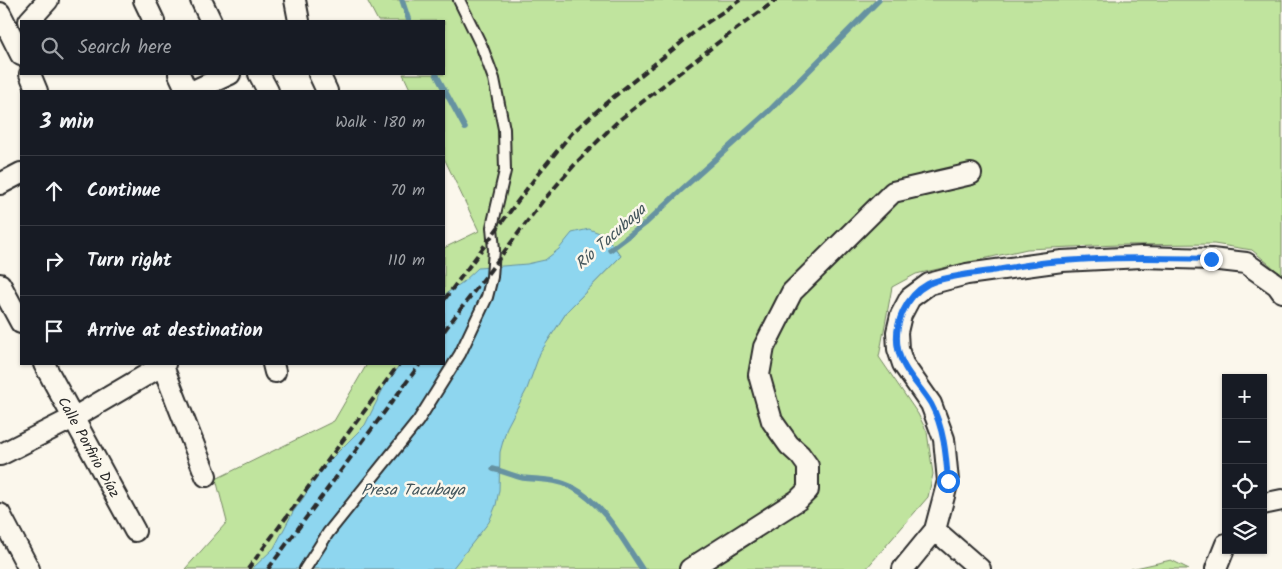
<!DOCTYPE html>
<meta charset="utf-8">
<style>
:root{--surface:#171b24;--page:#20242c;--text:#f1f3f6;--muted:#9ea1a6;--line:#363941}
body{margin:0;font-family:Kalam,sans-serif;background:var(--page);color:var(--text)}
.controls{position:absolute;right:15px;bottom:15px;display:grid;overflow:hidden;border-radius:0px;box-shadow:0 1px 4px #0004}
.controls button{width:45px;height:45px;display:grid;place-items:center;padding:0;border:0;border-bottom:1px solid var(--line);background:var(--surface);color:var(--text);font:25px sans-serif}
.stop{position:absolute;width:15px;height:15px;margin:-11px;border:4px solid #1a73e8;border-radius:50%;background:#fff}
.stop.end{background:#1a73e8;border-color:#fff;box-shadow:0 1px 5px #0008}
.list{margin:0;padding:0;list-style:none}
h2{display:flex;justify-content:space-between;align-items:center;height:65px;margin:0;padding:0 20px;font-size:21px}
h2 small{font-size:16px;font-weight:400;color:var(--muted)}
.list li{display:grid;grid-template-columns:32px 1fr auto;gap:15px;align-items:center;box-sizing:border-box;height:70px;padding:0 20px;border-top:1px solid var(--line)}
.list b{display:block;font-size:19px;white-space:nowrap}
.list em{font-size:16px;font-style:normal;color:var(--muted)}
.icon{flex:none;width:28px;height:28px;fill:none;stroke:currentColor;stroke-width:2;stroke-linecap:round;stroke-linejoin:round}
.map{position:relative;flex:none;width:1282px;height:569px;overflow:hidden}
.search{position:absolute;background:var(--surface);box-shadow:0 1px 4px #0004;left:20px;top:20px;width:425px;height:55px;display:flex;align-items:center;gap:12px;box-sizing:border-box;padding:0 18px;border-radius:0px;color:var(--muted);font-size:19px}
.panel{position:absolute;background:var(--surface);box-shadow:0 1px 4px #0004;left:20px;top:90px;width:425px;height:275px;border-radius:0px}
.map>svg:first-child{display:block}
.green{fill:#c0e49e;stroke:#768864;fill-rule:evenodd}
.water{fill:#8ed6ef;stroke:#6692a1}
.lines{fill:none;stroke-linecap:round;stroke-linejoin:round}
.stream{stroke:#6692a1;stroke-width:5.5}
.lane-casing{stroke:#2b2b2b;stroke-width:14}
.street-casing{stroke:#2b2b2b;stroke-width:24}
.lane{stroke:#fbf7ec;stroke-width:10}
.street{stroke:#fbf7ec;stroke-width:20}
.rail{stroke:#2b2b2b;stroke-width:4;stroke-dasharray:8 4;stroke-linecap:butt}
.route{stroke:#1a73e8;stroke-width:6}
.labels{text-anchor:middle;stroke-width:5;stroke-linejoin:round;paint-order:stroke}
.street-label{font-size:15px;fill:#2b2b2b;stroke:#fbf7ec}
.water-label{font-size:16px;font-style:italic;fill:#44565c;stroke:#fbf7ec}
</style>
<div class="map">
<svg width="1282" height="569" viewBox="0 0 1282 569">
<rect width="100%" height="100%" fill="#fbf7ec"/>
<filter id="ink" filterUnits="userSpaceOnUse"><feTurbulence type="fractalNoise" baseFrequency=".02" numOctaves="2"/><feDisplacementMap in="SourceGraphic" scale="10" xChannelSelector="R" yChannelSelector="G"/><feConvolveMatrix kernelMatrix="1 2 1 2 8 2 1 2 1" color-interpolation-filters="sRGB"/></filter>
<g filter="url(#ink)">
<!-- green -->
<path class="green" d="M367,0H1282V275L1252,250L1214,244L1117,245L1027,249L916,274L892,287L879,357L918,414L927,432L933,474L928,497L866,569H185L227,522L216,479L334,421L367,364H444V248L479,231L444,158V91H411L403,74H444V21H378ZM605,235L621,256L568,310L548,340Z
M1171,560L1189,569H1131Z"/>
<!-- water -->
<path class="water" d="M589,229L605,235L621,256L568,310L540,353L527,389L507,427L500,452L499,490L496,505L489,522L452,569H252L274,548L293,512L304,497L312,482L326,464L365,425L384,387L400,364H444V295L463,282L478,268L527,264L545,260L559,249L572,233Z"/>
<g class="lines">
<!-- stream -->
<path class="stream" d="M402,0L409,21
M436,74L465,128
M610,250L646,223L680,191L769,111L879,0
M493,469C503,471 513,476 523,478C540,480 557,479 572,487C605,505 622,539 642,569"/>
<defs>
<path id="lane" d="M305,569L328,533L418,421L460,354L487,297L492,277L494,250L492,227L505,171L504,129L494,79L482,47L459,0"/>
<path id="street" d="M144,0L154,21
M201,0L211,21
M295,0L299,21
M0,13L21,55
M29,21L48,0
M30,74L37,91
M179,74L187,91
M259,74L268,91
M319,74L327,91
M193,91L230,74
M0,184L21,173
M0,284L21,323
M44,364L135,531
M162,364L206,476
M273,364L275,372
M0,455L73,418L165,364
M1263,504L1282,500
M0,514L29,569
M935,530L980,569
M690,569L798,500L808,490V466L800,455L789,445L772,421L759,375L764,347L792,292L893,192L971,174
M903,569L935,530L948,481L944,439L931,404L903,364L898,349L897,332L901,315L910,298L929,284L967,274L1062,261L1142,257L1211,259L1246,263L1277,285L1282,292
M1216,569L1226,544"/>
</defs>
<!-- lane casing -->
<use href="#lane" class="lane-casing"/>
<!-- street casing -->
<use href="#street" class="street-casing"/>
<!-- lane -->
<use href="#lane" class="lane"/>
<!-- street -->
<use href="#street" class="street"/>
<!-- rail -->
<path class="rail" d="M444,300L538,174L572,133L606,103L702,26L740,0
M444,331L542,202L577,162L618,121L720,41L776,0
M248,569L399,364
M268,569L420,364"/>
</g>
</g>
<g class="lines" filter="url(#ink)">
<!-- route -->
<path class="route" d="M948,481C946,454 944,428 931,404C920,385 902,371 898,349C893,324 906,296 928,284C942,277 976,273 991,271C1015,267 1039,262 1063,261C1112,257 1162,258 1211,259"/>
</g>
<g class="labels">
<!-- street labels -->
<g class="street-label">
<text transform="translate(89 447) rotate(61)" y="5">Calle Porfirio Díaz</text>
</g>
<!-- water labels -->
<g class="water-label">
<text transform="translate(610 236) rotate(-42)" y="6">Río Tacubaya</text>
<text x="413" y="495">Presa Tacubaya</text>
</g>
</g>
</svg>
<div class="controls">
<button>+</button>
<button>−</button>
<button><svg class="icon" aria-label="locate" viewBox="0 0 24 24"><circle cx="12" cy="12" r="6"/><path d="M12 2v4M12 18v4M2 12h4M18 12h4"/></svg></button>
<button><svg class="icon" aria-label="layers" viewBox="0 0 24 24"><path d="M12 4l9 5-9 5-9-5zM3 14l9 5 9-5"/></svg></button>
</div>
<div class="stop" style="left:948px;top:481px"></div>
<div class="stop end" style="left:1211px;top:259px"></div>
<div class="search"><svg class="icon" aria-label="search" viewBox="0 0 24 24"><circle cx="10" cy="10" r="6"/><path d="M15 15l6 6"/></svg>Search here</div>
<section class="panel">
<h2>3 min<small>Walk · 180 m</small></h2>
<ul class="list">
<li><svg class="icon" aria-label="ahead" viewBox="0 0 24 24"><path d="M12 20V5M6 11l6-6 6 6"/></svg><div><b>Continue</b></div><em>70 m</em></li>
<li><svg class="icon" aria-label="right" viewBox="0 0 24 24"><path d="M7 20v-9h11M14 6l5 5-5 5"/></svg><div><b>Turn right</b></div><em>110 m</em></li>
<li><svg class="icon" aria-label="arrive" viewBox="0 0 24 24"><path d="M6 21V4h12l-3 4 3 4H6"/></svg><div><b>Arrive at destination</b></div></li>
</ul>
</section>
</div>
